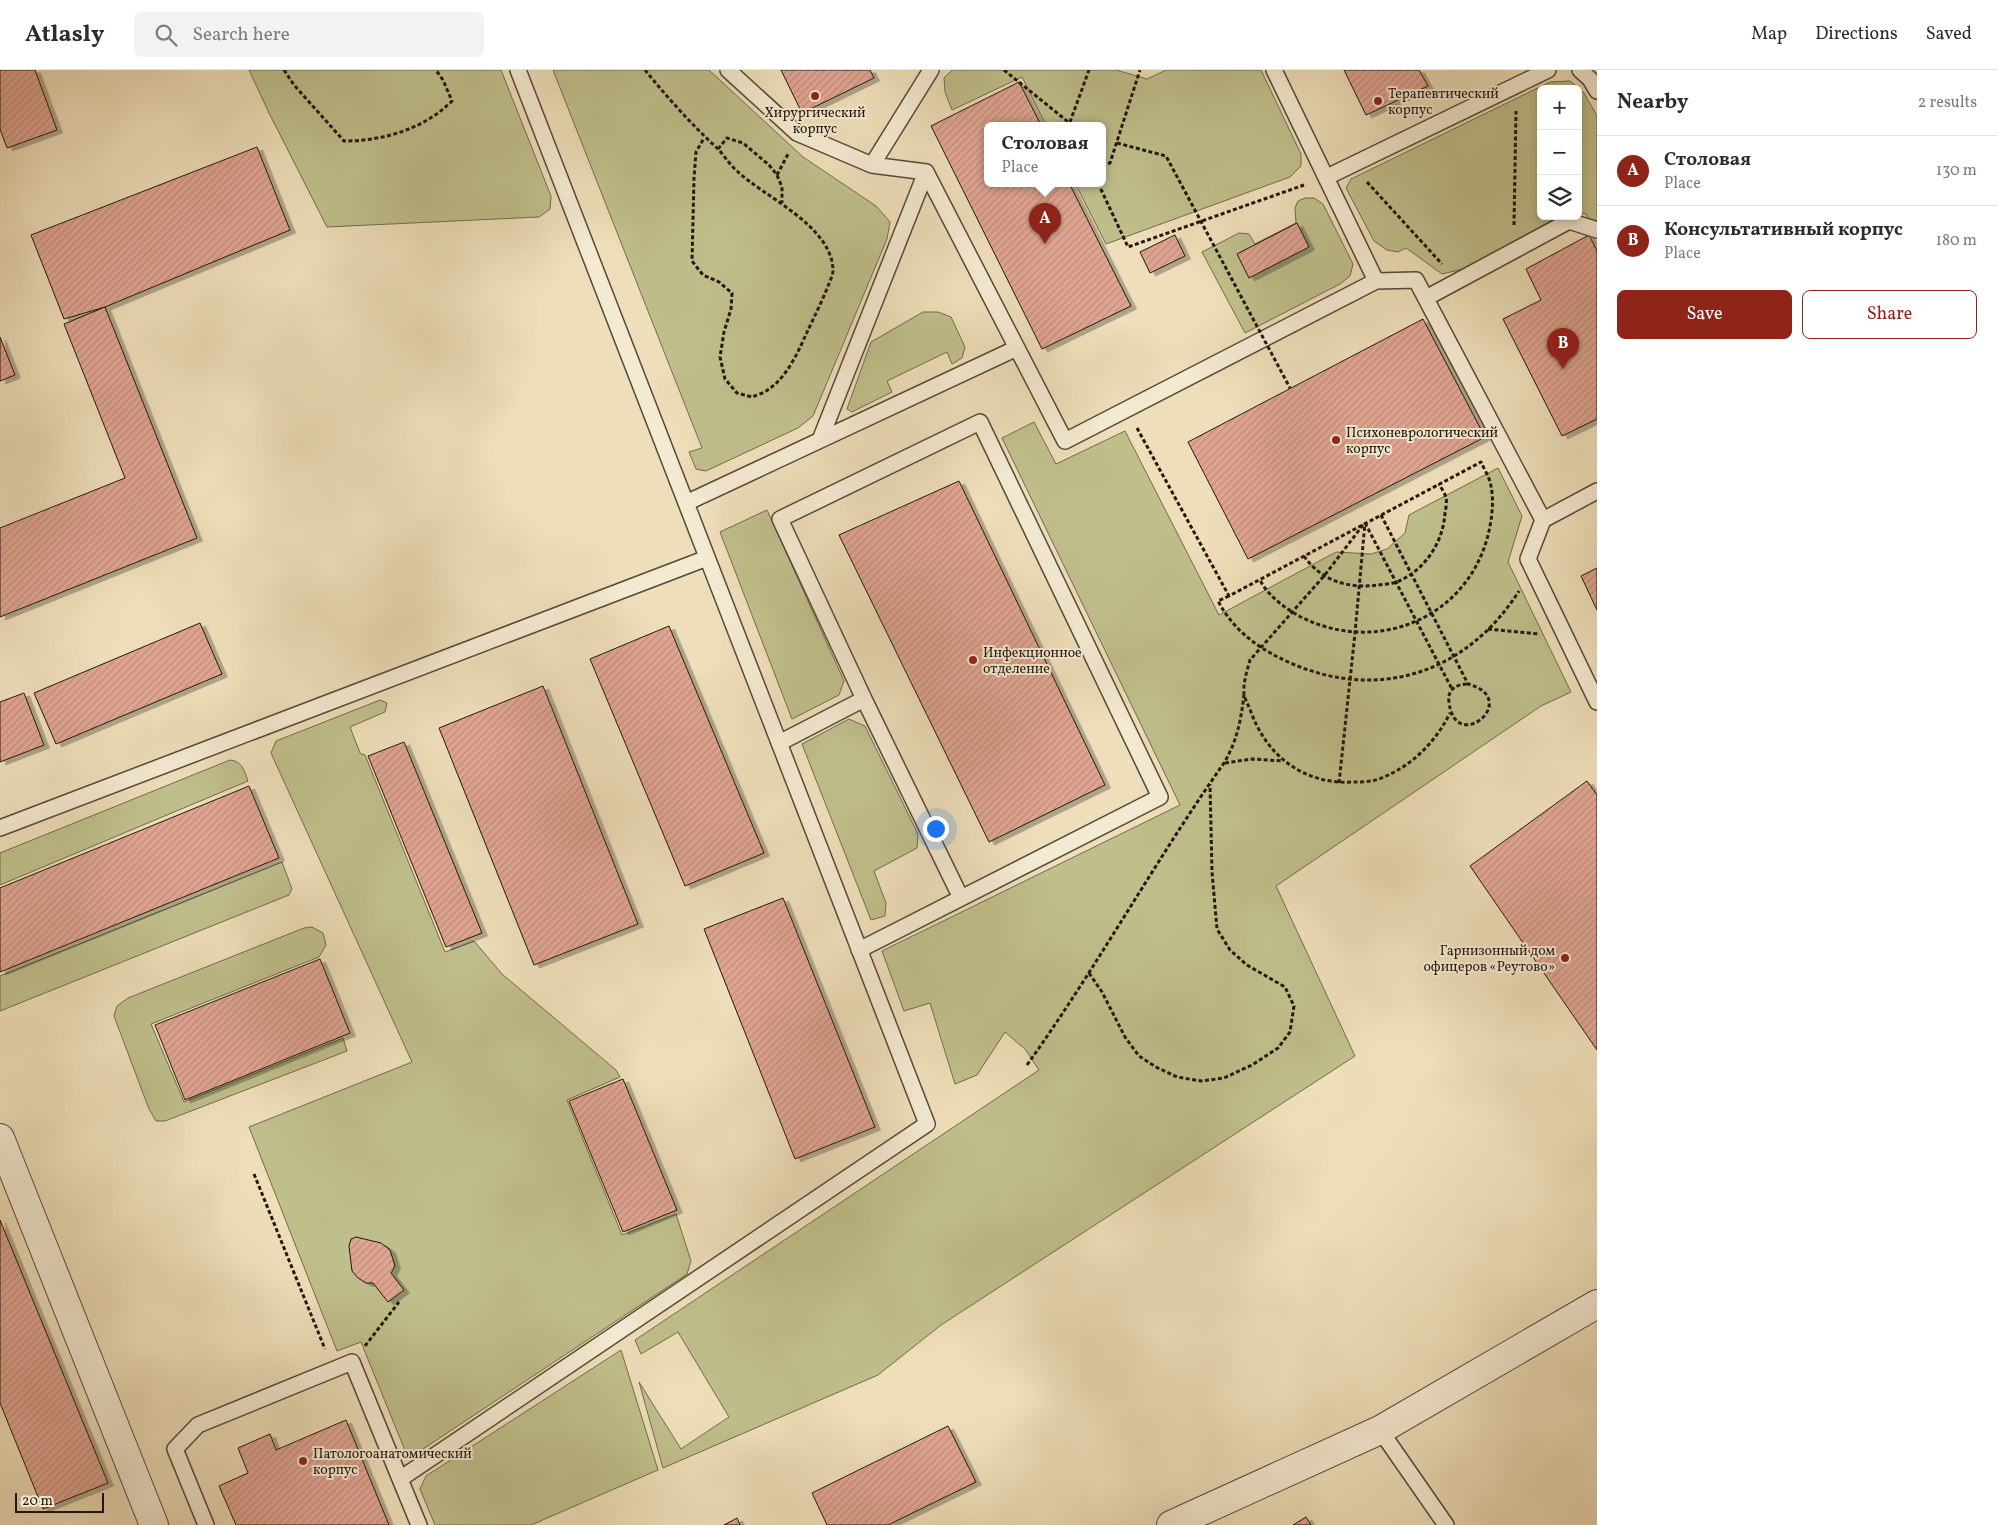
<!DOCTYPE html>
<meta charset="utf-8">
<style>
:root{--surface:#fff;--page:#f2f2f3;--text:#2b2b33;--muted:#7c7c81;--line:#e1e1e2;--accent:#8f2418}
body{margin:0;font-family:Vollkorn,serif;background:var(--page);color:var(--text)}
.controls{position:absolute;right:15px;top:15px;display:grid;overflow:hidden;border-radius:8px;box-shadow:0 2px 8px #0003}
.controls button{width:45px;height:45px;display:grid;place-items:center;padding:0;border:0;border-bottom:1px solid var(--line);background:var(--surface);color:var(--text);font:25px sans-serif}
.scale{position:absolute;left:15px;bottom:12px;width:89px;box-sizing:border-box;padding-left:5px;border:2px solid #23170f;border-top:0;font-size:14px;line-height:18px;white-space:nowrap;color:#23170f;-webkit-text-stroke:4px #f4ead2;paint-order:stroke}
.you{position:absolute;left:935px;top:758px;width:18px;height:18px;margin:-12px;border:4px solid #fff;border-radius:50%;background:#1a73e8;box-shadow:0 0 0 8px #1a73e833}
.badge{display:grid;place-items:center;width:32px;height:32px;border-radius:50%;background:var(--accent);color:#fff;font-size:16px;font-weight:700}
.pin{position:absolute;translate:-50% -41px;filter:drop-shadow(0 1px 2px #0008)}
.pin::after{content:'';position:absolute;top:26px;width:18px;height:15px;background:inherit;clip-path:polygon(0 0,100% 0,50% 100%)}
.popup{position:absolute;left:984px;top:52px;width:122px;height:65px;box-sizing:border-box;display:grid;place-content:center;border-radius:8px;background:var(--surface);filter:drop-shadow(0 1px 4px #0005);font-size:16px;white-space:nowrap;color:var(--muted)}
.popup b{font-size:19px;color:var(--text)}
.popup::after{content:'';position:absolute;left:50%;top:100%;margin-left:-10px;border:10px solid transparent;border-top-color:var(--surface)}
.list{margin:0;padding:0;list-style:none}
h2{display:flex;justify-content:space-between;align-items:center;height:65px;margin:0;padding:0 20px;font-size:21px}
h2 small{font-size:16px;font-weight:400;color:var(--muted)}
.list li{display:grid;grid-template-columns:32px 1fr auto;gap:15px;align-items:center;box-sizing:border-box;height:70px;padding:0 20px;border-top:1px solid var(--line)}
.list b{display:block;font-size:19px;white-space:nowrap}
.list p{margin:0;font-size:16px;white-space:nowrap;color:var(--muted)}
.list em{font-size:16px;font-style:normal;color:var(--muted)}
.actions{display:flex;gap:10px;padding:15px 20px}
.actions a{flex:1;padding:11px 0;border:1px solid var(--accent);border-radius:8px;text-align:center;font-size:18px;color:var(--accent)}
.actions .main{background:var(--accent);color:#fff}
.icon{flex:none;width:28px;height:28px;fill:none;stroke:currentColor;stroke-width:2;stroke-linecap:round;stroke-linejoin:round}
.map{position:relative;flex:none;width:1597px;height:1455px;overflow:hidden}
header{display:flex;align-items:center;gap:30px;box-sizing:border-box;height:70px;padding:0 25px;background:var(--surface);border-bottom:1px solid var(--line)}
header strong{font-size:24px}
nav{display:flex;gap:28px;margin-inline-start:auto;font-size:18px}
.search{width:350px;height:45px;background:var(--page);display:flex;align-items:center;gap:12px;box-sizing:border-box;padding:0 18px;border-radius:8px;color:var(--muted);font-size:19px}
main{display:flex}
aside{flex:1;background:var(--surface)}
.map>svg:first-child{display:block}
.grass{fill:#bfbf8b;stroke:#716b4d}
.building{fill:url(#building-hatch);stroke:#23170f;filter:url(#shadow)}
.lines{fill:none;stroke-linecap:round;stroke-linejoin:round}
.service-casing{stroke:#56493a;stroke-width:18}
.minor-casing{stroke:#56493a;stroke-width:30}
.path{stroke:#23170f;stroke-width:3;stroke-dasharray:4 2.5;stroke-linecap:butt}
.service{stroke:#f4ead2;stroke-width:15}
.minor{stroke:#f4ead2;stroke-width:28}
.path-bridge{stroke:#23170f;stroke-width:3;stroke-dasharray:4 2.5;stroke-linecap:butt}
.poi-dot{fill:#8f2418;stroke:#f4ead2;stroke-width:2}
.labels{text-anchor:middle;stroke-width:4;stroke-linejoin:round;paint-order:stroke}
.poi-label{font-size:14px;fill:#23170f;stroke:#f4ead2;text-anchor:start}
</style>
<header>
<strong>Atlasly</strong>
<div class="search"><svg class="icon" aria-label="search" viewBox="0 0 24 24"><circle cx="10" cy="10" r="6"/><path d="M15 15l6 6"/></svg>Search here</div>
<nav><a>Map</a><a>Directions</a><a>Saved</a></nav>
</header>
<main>
<div class="map">
<svg width="1597" height="1455" viewBox="0 0 1597 1455">
<defs>
<pattern id="building-hatch" width="6" height="6" patternUnits="userSpaceOnUse" patternTransform="scale(1.25)"><rect width="6" height="6" fill="#e0a592"/><path d="M-1 1l2-2M0 6l6-6M5 7l2-2" fill="none" stroke="#c08d7d"/></pattern>
<filter id="shadow"><feDropShadow dx="5.5" dy="3" stdDeviation="0" flood-color="#0004"/></filter>
</defs>
<rect width="100%" height="100%" fill="#eedeb9"/>
<filter id="stains"><feTurbulence type="fractalNoise" baseFrequency=".004" numOctaves="4"/><feColorMatrix values="0 0 0 0 .2 0 0 0 0 .09 0 0 0 0 .02 0 0 0 .5 -.17"/></filter>
<radialGradient id="worn" r=".72"><stop offset=".6" stop-color="#630" stop-opacity="0"/><stop offset="1" stop-color="#630" stop-opacity=".3"/></radialGradient>
<!-- grass -->
<path class="grass" d="M249,0H501L551,126L550,139L539,147L327,157L269,43Z
M553,0H709L803,87L876,136L890,152L887,169L813,346L798,358L706,401L696,399L689,382L702,378Z
M952,0H1116L1147,9L1166,0H1261L1301,84V96L1290,107L1106,174L1075,113H1102V55H1046L1022,7L952,40L945,22L944,8Z
M1570,11L1584,23L1597,46V165L1586,144L1578,143V19H1541V146H1560L1463,199L1442,204L1406,178L1398,182L1387,180L1374,171L1346,118L1351,109L1550,12Z
M1305,128H1314L1323,134L1353,194L1350,206L1340,214L1245,263L1202,182L1239,163L1249,164L1255,174L1296,153L1295,138L1298,131Z
M923,242H938L951,247L965,277L962,288L952,294L947,282L887,311L892,322L852,342L847,339L871,272Z
M1034,352L1056,394L1125,361L1219,545L1336,482L1371,484L1387,479L1405,463L1409,445L1498,398L1522,446L1508,492L1571,622L1541,636L1276,816L1355,986L941,1255L878,1305L663,1398L639,1312L681,1379L729,1347L678,1262L641,1284L635,1270L1039,1000L1025,979L1005,962L977,1005L955,1014L930,933L904,941L882,881L1180,735L1002,368Z
M767,440L844,611L839,625L792,649L720,462Z
M380,630L387,633L385,642L350,657L360,683L365,685L445,882L474,871L502,904L616,1000L620,1007L567,1030L622,1165L676,1144L691,1191L687,1204L417,1383H406L361,1272L337,1281L249,1057L412,992L271,683L276,671Z
M849,649L865,656L918,764L917,778L874,801L886,833L885,846L871,850L802,674Z
M230,690C242,691 244,700 248,711L0,815V783Z
M282,792L292,819L289,825L0,941V906Z
M312,857L323,863L326,875L319,887L151,954L184,1032L343,968L347,981L165,1051H156L149,1039L114,946L117,936L128,928L304,858Z
M621,1280L658,1400L531,1455H435L420,1419L426,1406Z"/>
<!-- building -->
<path class="building" d="M0,0H35L57,60L7,78L0,59Z
M781,0H870L874,8L802,43Z
M1344,0H1419L1428,16L1366,45Z
M1019,12L1041,55H988V113H1069L1131,236L1042,279L931,56Z
M257,77L290,160L105,237L64,249L31,165Z
M1297,153L1309,177L1249,208L1237,184Z
M1175,165L1185,186L1150,203L1140,182Z
M1589,165L1597,181V349L1562,366L1503,249L1541,230L1526,199Z
M105,237L197,468L0,547V458L125,408L64,254Z
M1423,249L1485,367L1248,489L1188,372Z
M0,267L15,305L0,311Z
M959,411L1105,715L989,772L839,465Z
M1597,498V540L1581,506Z
M200,553L222,604L56,674L34,623Z
M669,556L764,783L685,816L590,589Z
M543,616L638,854L534,895L439,658Z
M24,623L44,675L0,692V632Z
M404,672L482,863L446,877L368,686Z
M1587,711L1597,725V980L1470,796Z
M249,716L279,788L0,902V818Z
M783,828L875,1057L795,1089L704,859Z
M320,889L350,963L185,1030L155,955Z
M623,1009L677,1140L623,1162L569,1031Z
M0,1150L108,1413L43,1439L0,1333Z
M356,1167L381,1173L390,1180L395,1196L391,1203L404,1220L388,1232L373,1213H366L358,1208L352,1201L349,1176L351,1169Z
M346,1350L389,1455H236L219,1416L248,1403L238,1378L270,1364L276,1380Z
M948,1356L976,1412L888,1455H827L812,1423Z
M1306,1447L1311,1455H1293Z
M737,1448L740,1455H724Z"/>
<g class="lines">
<defs>
<path id="service" d="M728,0L797,63L872,95L926,102L1065,371L1376,211L1274,0
M1580,0L1590,9L1597,21
M872,95L931,0
M1327,107L1548,0
M1376,211L1416,210L1543,450
M1426,228L1569,151L1597,160
M820,370L926,102
M1597,421L1543,450L1528,489L1597,632
M686,433L1017,278
M864,629L961,828
M779,673L864,629L780,449L980,352L1160,727L859,880
M0,758L707,488
M1380,1360L1446,1455
M400,1409L419,1455
M206,1455L175,1379L198,1355L352,1292L400,1409L927,1054L518,0"/>
<path id="minor" d="M0,1068L154,1455
M1171,1455L1380,1360L1597,1234"/>
</defs>
<!-- service casing -->
<use href="#service" class="service-casing"/>
<!-- minor casing -->
<use href="#minor" class="minor-casing"/>
<!-- path -->
<path class="path" d="M284,0L294,15L344,71C383,71 424,59 452,31L443,10L436,0
M645,0C667,27 691,54 717,78C724,85 729,94 737,101C764,127 833,156 833,201C833,208 813,250 808,260C799,280 788,306 769,319C764,323 757,325 752,327L737,323L725,309L720,287L724,262L731,239L732,223L719,212L703,205L692,191L694,108L696,82L704,68
M1004,0L1072,55
M1064,55L1070,52L1089,0
M718,79L727,68L743,73L769,95L777,105L782,117V133
M1102,96L1110,93L1140,0
M777,105L788,84
M1367,112L1442,194
M1098,113L1128,177L1304,115
M1514,155L1516,41
M1137,358L1229,526L1481,392C1484,399 1490,408 1491,416C1494,431 1492,447 1489,461C1470,547 1378,586 1301,547C1286,539 1268,526 1260,510
M1381,445L1468,614C1523,629 1455,686 1449,632C1447,619 1457,614 1468,614
M1365,453L1452,619
M1363,455L1324,506L1250,590C1247,601 1243,613 1244,624C1245,630 1249,636 1251,642C1267,686 1304,715 1353,712C1361,712 1371,712 1379,709C1411,697 1435,673 1450,643
M1304,486C1321,511 1349,519 1378,515C1384,514 1391,514 1397,512C1425,500 1443,473 1445,443C1446,438 1447,432 1446,428C1445,423 1441,418 1439,414
M1229,526L1218,531C1235,563 1262,581 1295,595C1383,631 1468,601 1519,521
M1488,559L1539,564
M1225,693L1252,689L1283,691
M1339,713L1355,563L1365,453
M1089,903L1102,922L1125,967L1139,986L1156,997L1177,1007L1201,1011L1224,1008L1252,995L1278,978L1290,962L1294,936L1285,917L1247,895L1230,880L1217,859L1212,802L1210,714
M1027,995C1097,897 1155,791 1224,693C1237,671 1241,650 1244,625
M254,1104L325,1279
M365,1276L399,1232"/>
<!-- service -->
<use href="#service" class="service"/>
<!-- minor -->
<use href="#minor" class="minor"/>
<!-- path-bridge -->
<path class="path-bridge" d="M1117,73L1166,86L1290,318"/>
</g>
<!-- markers -->
<g class="poi-dot">
<circle cx="815" cy="26" r="5"/>
<circle cx="1378" cy="31" r="5"/>
<circle cx="1336" cy="370" r="5"/>
<circle cx="973" cy="590" r="5"/>
<circle cx="1565" cy="888" r="5"/>
<circle cx="303" cy="1391" r="5"/>
</g>
<g class="labels">
<!-- poi labels -->
<g class="poi-label">
<text x="1388" y="28">Терапевтический<tspan x="1388" dy="16">корпус</tspan></text>
<text x="815" y="47" text-anchor="middle">Хирургический<tspan x="815" dy="16">корпус</tspan></text>
<text x="1346" y="367">Психоневрологический<tspan x="1346" dy="16">корпус</tspan></text>
<text x="983" y="587">Инфекционное<tspan x="983" dy="16">отделение</tspan></text>
<text x="1555" y="885" text-anchor="end">Гарнизонный дом<tspan x="1555" dy="16">офицеров «Реутово»</tspan></text>
<text x="313" y="1388">Патологоанатомический<tspan x="313" dy="16">корпус</tspan></text>
</g>
</g>
<rect width="100%" height="100%" filter="url(#stains)"/>
<rect width="100%" height="100%" fill="url(#worn)"/>
</svg>
<div class="controls">
<button>+</button>
<button>−</button>
<button><svg class="icon" aria-label="layers" viewBox="0 0 24 24"><path d="M12 4l9 5-9 5-9-5zM3 14l9 5 9-5"/></svg></button>
</div>
<div class="scale">20 m</div>
<div class="you"></div>
<div class="pin badge" style="left:1045px;top:174px">A</div>
<div class="popup"><b>Столовая</b>Place</div>
<div class="pin badge" style="left:1563px;top:299px">B</div>
</div>
<aside>
<h2>Nearby<small>2 results</small></h2>
<ul class="list">
<li><span class="badge">A</span><div><b>Столовая</b><p>Place</p></div><em>130 m</em></li>
<li><span class="badge">B</span><div><b>Консультативный корпус</b><p>Place</p></div><em>180 m</em></li>
</ul>
<div class="actions"><a class="main">Save</a><a>Share</a></div>
</aside>
</main>
